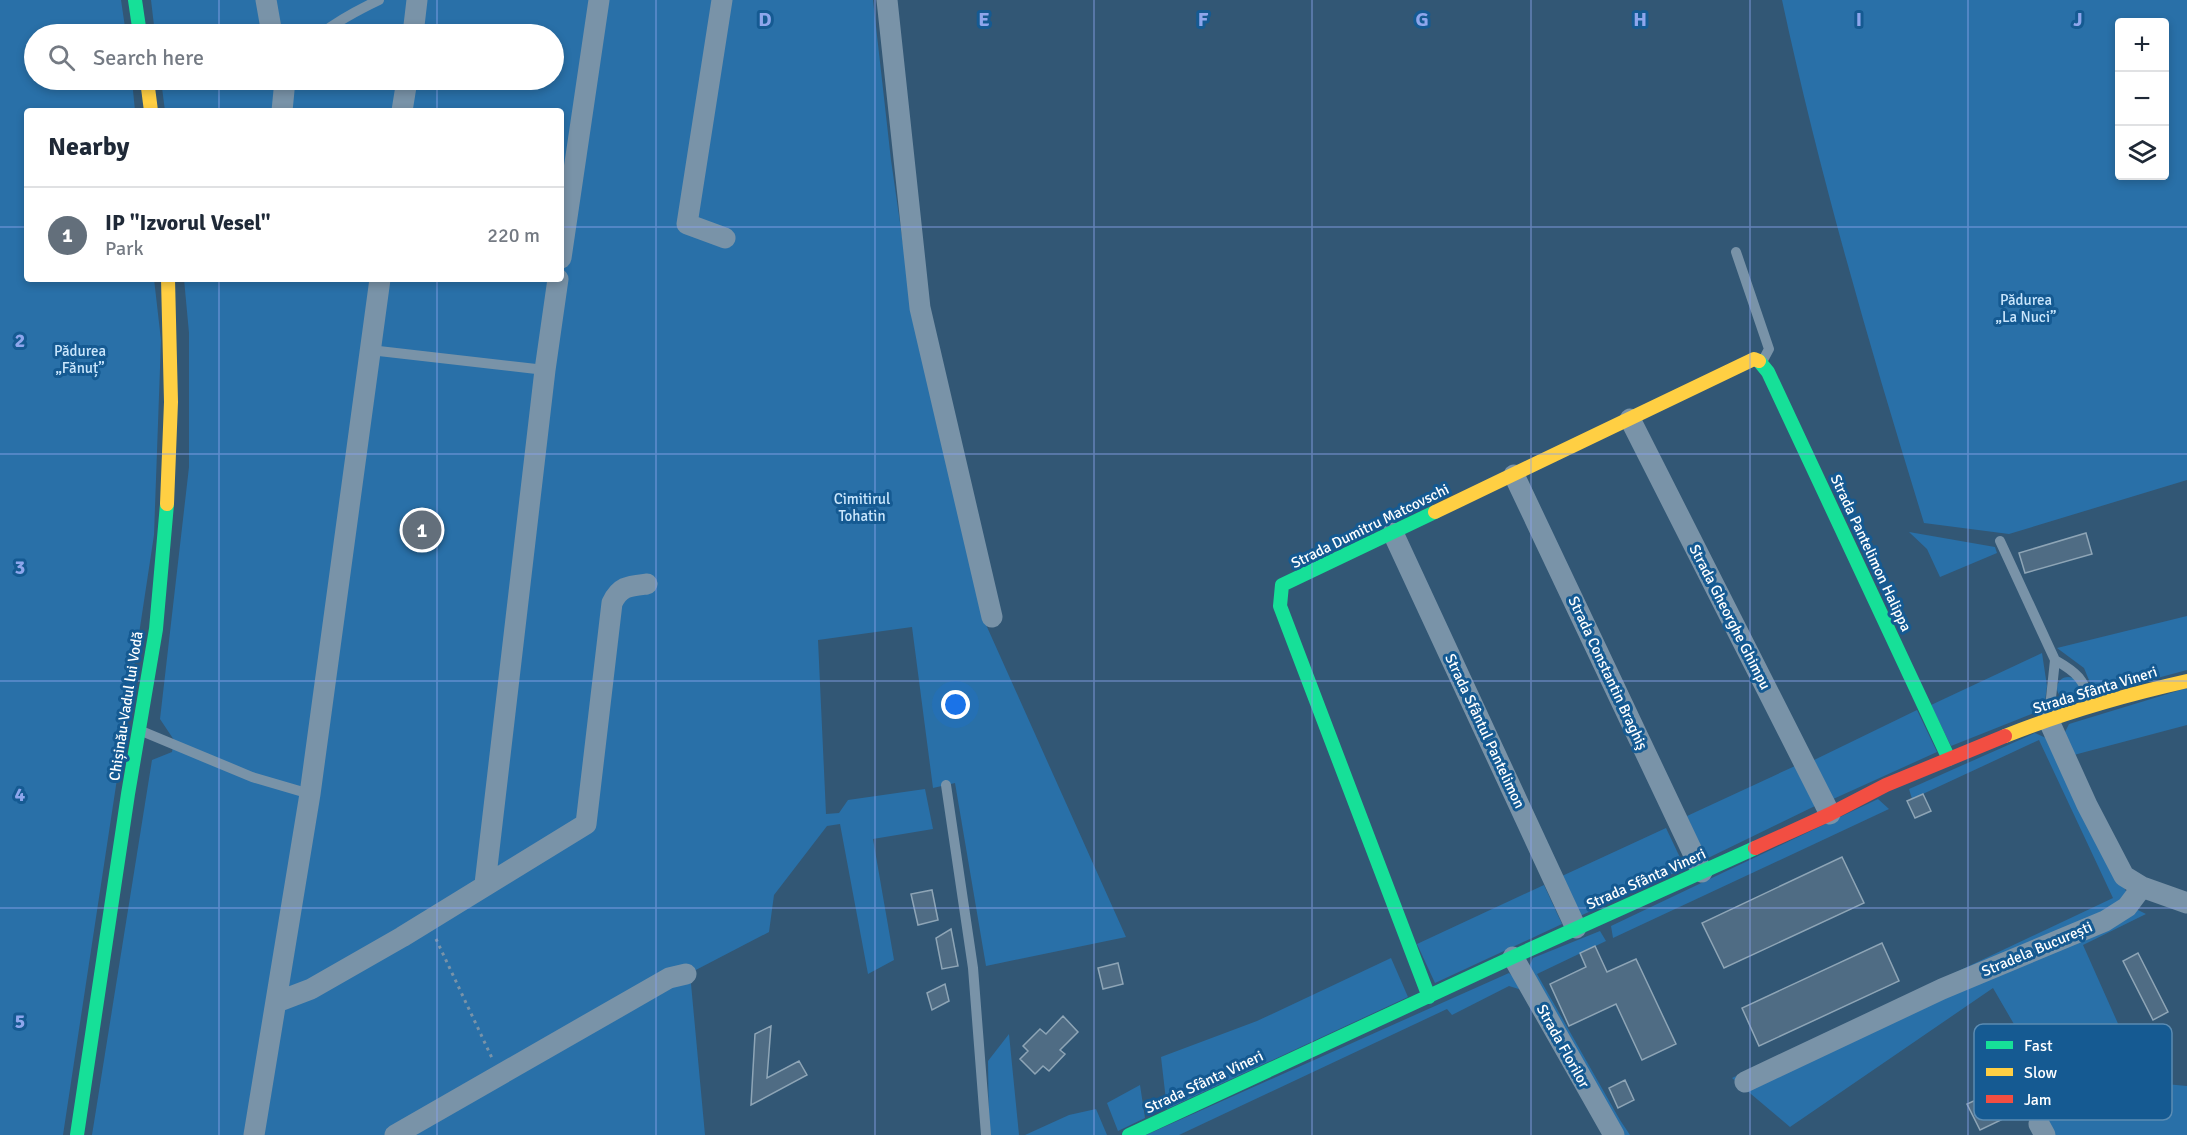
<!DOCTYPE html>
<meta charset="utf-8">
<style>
:root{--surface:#fff;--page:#f6f6f7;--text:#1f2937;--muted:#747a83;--line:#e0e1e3;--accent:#636f7b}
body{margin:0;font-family:Signika,sans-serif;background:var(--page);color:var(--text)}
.controls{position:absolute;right:18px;top:18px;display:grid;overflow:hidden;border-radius:6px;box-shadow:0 3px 9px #0003}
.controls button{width:54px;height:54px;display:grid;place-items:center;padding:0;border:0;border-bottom:2px solid var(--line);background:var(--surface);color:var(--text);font:30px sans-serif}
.you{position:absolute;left:956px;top:705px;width:21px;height:21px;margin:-15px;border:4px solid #fff;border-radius:50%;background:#1a73e8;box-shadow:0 0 0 9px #1a73e833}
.badge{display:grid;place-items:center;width:39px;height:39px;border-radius:50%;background:var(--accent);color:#fff;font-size:20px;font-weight:700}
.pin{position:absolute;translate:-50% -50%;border:3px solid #fff;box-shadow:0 2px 6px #0006}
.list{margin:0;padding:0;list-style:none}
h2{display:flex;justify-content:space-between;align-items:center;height:78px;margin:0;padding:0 24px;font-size:26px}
h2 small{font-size:20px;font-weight:400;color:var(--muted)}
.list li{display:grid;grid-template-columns:39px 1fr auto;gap:18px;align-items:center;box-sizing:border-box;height:96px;padding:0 24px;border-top:2px solid var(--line)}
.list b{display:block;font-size:22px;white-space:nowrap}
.list p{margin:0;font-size:20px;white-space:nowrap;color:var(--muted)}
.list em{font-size:20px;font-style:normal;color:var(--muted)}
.icon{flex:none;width:33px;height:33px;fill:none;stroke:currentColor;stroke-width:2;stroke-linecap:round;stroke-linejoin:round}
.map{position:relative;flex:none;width:2187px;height:1135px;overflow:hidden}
.search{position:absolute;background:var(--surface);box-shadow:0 3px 9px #0003;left:24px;top:24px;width:540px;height:66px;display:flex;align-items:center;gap:15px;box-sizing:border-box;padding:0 21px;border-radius:33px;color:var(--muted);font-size:22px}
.panel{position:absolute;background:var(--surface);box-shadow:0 3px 9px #0003;left:24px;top:108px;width:540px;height:174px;border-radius:6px}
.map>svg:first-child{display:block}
.green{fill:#2970a8;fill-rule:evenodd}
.building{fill:#4f6c84;stroke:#8ea5b6;stroke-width:1.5}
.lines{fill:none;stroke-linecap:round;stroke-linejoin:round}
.path{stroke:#7993a8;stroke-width:3;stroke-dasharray:3 4.5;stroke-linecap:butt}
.lane{stroke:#7993a8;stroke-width:10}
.street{stroke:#7993a8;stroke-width:21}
.fast{stroke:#16e098;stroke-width:14}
.slow{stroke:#ffcf43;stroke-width:14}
.jam{stroke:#f24e42;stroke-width:14}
.grid{fill:none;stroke:#8ea6ec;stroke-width:1.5;stroke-opacity:0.55}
.labels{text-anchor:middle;stroke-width:6;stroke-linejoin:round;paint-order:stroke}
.park-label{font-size:15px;fill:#cae6fc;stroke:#155a92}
.street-label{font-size:15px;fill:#fff;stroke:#155a92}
.key{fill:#155a92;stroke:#5b8cb3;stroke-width:1.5}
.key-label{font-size:16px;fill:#fff}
.grid-label{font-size:20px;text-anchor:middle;font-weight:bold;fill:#8ea6ec;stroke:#155a92;stroke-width:6;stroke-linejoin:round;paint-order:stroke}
</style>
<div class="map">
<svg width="2187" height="1135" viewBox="0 0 2187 1135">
<rect width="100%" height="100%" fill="#325775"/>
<!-- green -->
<path class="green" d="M0,0H121L126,34H34V80H132L135,111H27V279H154L161,340L154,535L63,1135H0Z
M151,0H873L891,160L910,292L983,618L1126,937L986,966L955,783L933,788L912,627L818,640L826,814L839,813L848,800L925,789L933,829L873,839L894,960L868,974L840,824L827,826L774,895L769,932L690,973L705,1135H92L152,760L172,752L174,740L160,719L189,467V333L184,279H561V111H165L161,80H554V34H155Z
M1782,0H2187V480L2009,534L1924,523C1871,351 1820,177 1782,0ZM2120,22H2164V176H2120Z
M1909,532L1995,547L1997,553L1940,577L1927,549Z
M2187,616V670L2098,694L2093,690L2084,668L2057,648Z
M2042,653L2047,686L2044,709L1951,746L1931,705Z
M2057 688a11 11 0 1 1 22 0a11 11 0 1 1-22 0Z
M2187,688V725L2070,756L2064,734L2069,724Z
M1917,710L1937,752L1831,800L1812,761Z
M2035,733L2046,738L2127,893L2124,903L2146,914L2083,945L2144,1082L2187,1086V1135H2052L2042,1114L2066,1094L2055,1076L2047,1081L1993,988L1790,1127L1732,1078L2113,898L2039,740L1912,799L1909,789Z
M1795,766L1815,806L1706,859L1687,816Z
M1878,799L1889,809L1613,938L1611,926Z
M1666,828L1685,868L1580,916L1562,876Z
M1544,885L1562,924L1435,983L1417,944Z
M1600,931L1606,941L1537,974L1620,1120L1630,1135H1622L1529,967L1533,958Z
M1391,958L1408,997L1167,1109L1161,1057L1257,1021Z
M1509,973L1516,979L1522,990L1509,986L1452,1015L1447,1009L1179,1135H1146Z
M1009,1034L1019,1135H989L988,1061Z
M1140,1085L1145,1118L1118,1131L1107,1103Z
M1096,1109L1107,1135H1025L1069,1115Z"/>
<!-- building -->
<path class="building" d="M2086,533L2092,554L2025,573L2019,553Z
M1923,794L1931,811L1915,818L1907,801Z
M1842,857L1864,903L1724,968L1702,923Z
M932,890L938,920L918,925L911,894Z
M951,929L958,966L942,969L936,938Z
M1882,943L1899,981L1759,1046L1742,1008Z
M1595,946L1607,972L1636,959L1676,1044L1642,1060L1616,1004L1569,1026L1550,984L1586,967L1580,953Z
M2138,953L2168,1012L2153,1020L2123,961Z
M1118,963L1123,984L1103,989L1098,968Z
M945,984L949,1001L932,1010L927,993Z
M1063,1016L1078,1032L1060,1050L1065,1054L1049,1071L1043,1066L1035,1074L1020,1059L1028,1051L1023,1046L1040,1029L1046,1034Z
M771,1026L767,1078L799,1061L807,1075L751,1105L755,1034Z
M1625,1080L1634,1100L1618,1108L1609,1088Z
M2010,1084L2022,1110L1980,1130L1967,1104Z"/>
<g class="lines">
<!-- path -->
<path class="path" d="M436,939L492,1058"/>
<!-- lane -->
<path class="lane" d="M321,34C339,20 358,10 379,0
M1736,252L1769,349L1762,362
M370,350L545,370
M2000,541L2055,660L2049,717
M2055,660C2078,673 2083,679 2092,704
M139,730L252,777L310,794
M946,785L973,968L986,1135"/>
<!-- street -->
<path class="street" d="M266,0L272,34
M722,0L687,224L725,238
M887,0L920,308L992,617
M413,34L417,0
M282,111L285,80
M402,111L407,80
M561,258L599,0
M1630,419L1830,814
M1514,475L1702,872
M1393,533L1576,928
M2048,719L2087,805L2124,876L2142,887L2187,903
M485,884L545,370L558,279
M1513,957L1614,1135
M277,1002L311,989L402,937L586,824L612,603C620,586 629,586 647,584
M1745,1082L1942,989L2105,921L2127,907L2142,887
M2039,1124L2045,1135
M254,1135L310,794L380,279
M395,1135L669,978L686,974"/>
<!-- fast -->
<path class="fast" d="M135,0L140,34
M1759,361L1768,372L1949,759
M1429,997L1280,606L1282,585L1435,512
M77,1135L128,794L156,629L167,504
M1129,1135L1513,957L1755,848"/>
<!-- slow -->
<path class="slow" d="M147,80L151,111
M167,504L171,402L168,279
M1435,512L1754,359L1759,361
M2005,736C2065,712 2125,695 2187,681"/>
<!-- jam -->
<path class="jam" d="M1755,848L1830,814L1886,785L2005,736"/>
</g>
<!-- grid -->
<path class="grid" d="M219,0V34M437,0V34M656,0V1135M875,0V1135M1094,0V1135M1312,0V1135M1531,0V1135M1750,0V1135M1968,0V1135M219,80V111M437,80V111M0,227H27M561,227H2187M219,279V1135M437,279V1135M0,454H2187M0,681H2187M0,908H2187"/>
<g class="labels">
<!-- park labels -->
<g class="park-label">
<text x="2026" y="305">Pădurea<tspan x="2026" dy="17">„La Nuci”</tspan></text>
<text x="80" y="356">Pădurea<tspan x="80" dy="17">„Fănuț”</tspan></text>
<text x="862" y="504">Cimitirul<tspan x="862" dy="17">Tohatin</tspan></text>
</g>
<!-- street labels -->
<g class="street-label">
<text transform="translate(1370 526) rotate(-26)" y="5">Strada Dumitru Matcovschi</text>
<text transform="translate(1871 553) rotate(65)" y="5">Strada Pantelimon Halippa</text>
<text transform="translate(1730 617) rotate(63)" y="5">Strada Gheorghe Ghimpu</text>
<text transform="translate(1608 673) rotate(65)" y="5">Strada Constantin Braghiş</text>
<text transform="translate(2095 690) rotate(-17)" y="5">Strada Sfânta Vineri</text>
<text transform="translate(126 706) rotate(-81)" y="5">Chișinău-Vadul lui Vodă</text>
<text transform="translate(1485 731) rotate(65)" y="5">Strada Sfântul Pantelimon</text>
<text transform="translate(1646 879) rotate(-24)" y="5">Strada Sfânta Vineri</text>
<text transform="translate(2037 949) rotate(-23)" y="5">Stradela București</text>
<text transform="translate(1563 1046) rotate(61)" y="5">Strada Florilor</text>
<text transform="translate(1204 1082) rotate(-25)" y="5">Strada Sfânta Vineri</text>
</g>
</g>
<!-- legend -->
<rect x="1974" y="1024" width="198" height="96" rx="9" class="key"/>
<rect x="1986" y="1041" width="27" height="8" fill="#16e098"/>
<rect x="1986" y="1068" width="27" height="8" fill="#ffcf43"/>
<rect x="1986" y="1095" width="27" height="8" fill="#f24e42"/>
<g class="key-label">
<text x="2024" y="1051">Fast</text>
<text x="2024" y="1078">Slow</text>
<text x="2024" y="1105">Jam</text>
</g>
<g class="grid-label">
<text x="765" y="26">D</text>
<text x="984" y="26">E</text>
<text x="1203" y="26">F</text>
<text x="1422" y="26">G</text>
<text x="1640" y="26">H</text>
<text x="1859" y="26">I</text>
<text x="2078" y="26">J</text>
<text x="20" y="347">2</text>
<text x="20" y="574">3</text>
<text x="20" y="801">4</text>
<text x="20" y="1028">5</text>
</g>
</svg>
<div class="controls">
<button>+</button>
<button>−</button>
<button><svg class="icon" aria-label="layers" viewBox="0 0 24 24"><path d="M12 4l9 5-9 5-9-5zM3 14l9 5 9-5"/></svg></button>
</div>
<div class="you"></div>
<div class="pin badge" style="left:422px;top:530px">1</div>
<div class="search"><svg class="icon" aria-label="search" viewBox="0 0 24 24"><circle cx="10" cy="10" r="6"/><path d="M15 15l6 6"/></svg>Search here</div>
<section class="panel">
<h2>Nearby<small></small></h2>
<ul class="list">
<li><span class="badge">1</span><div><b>IP &quot;Izvorul Vesel&quot;</b><p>Park</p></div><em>220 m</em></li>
</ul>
</section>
</div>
